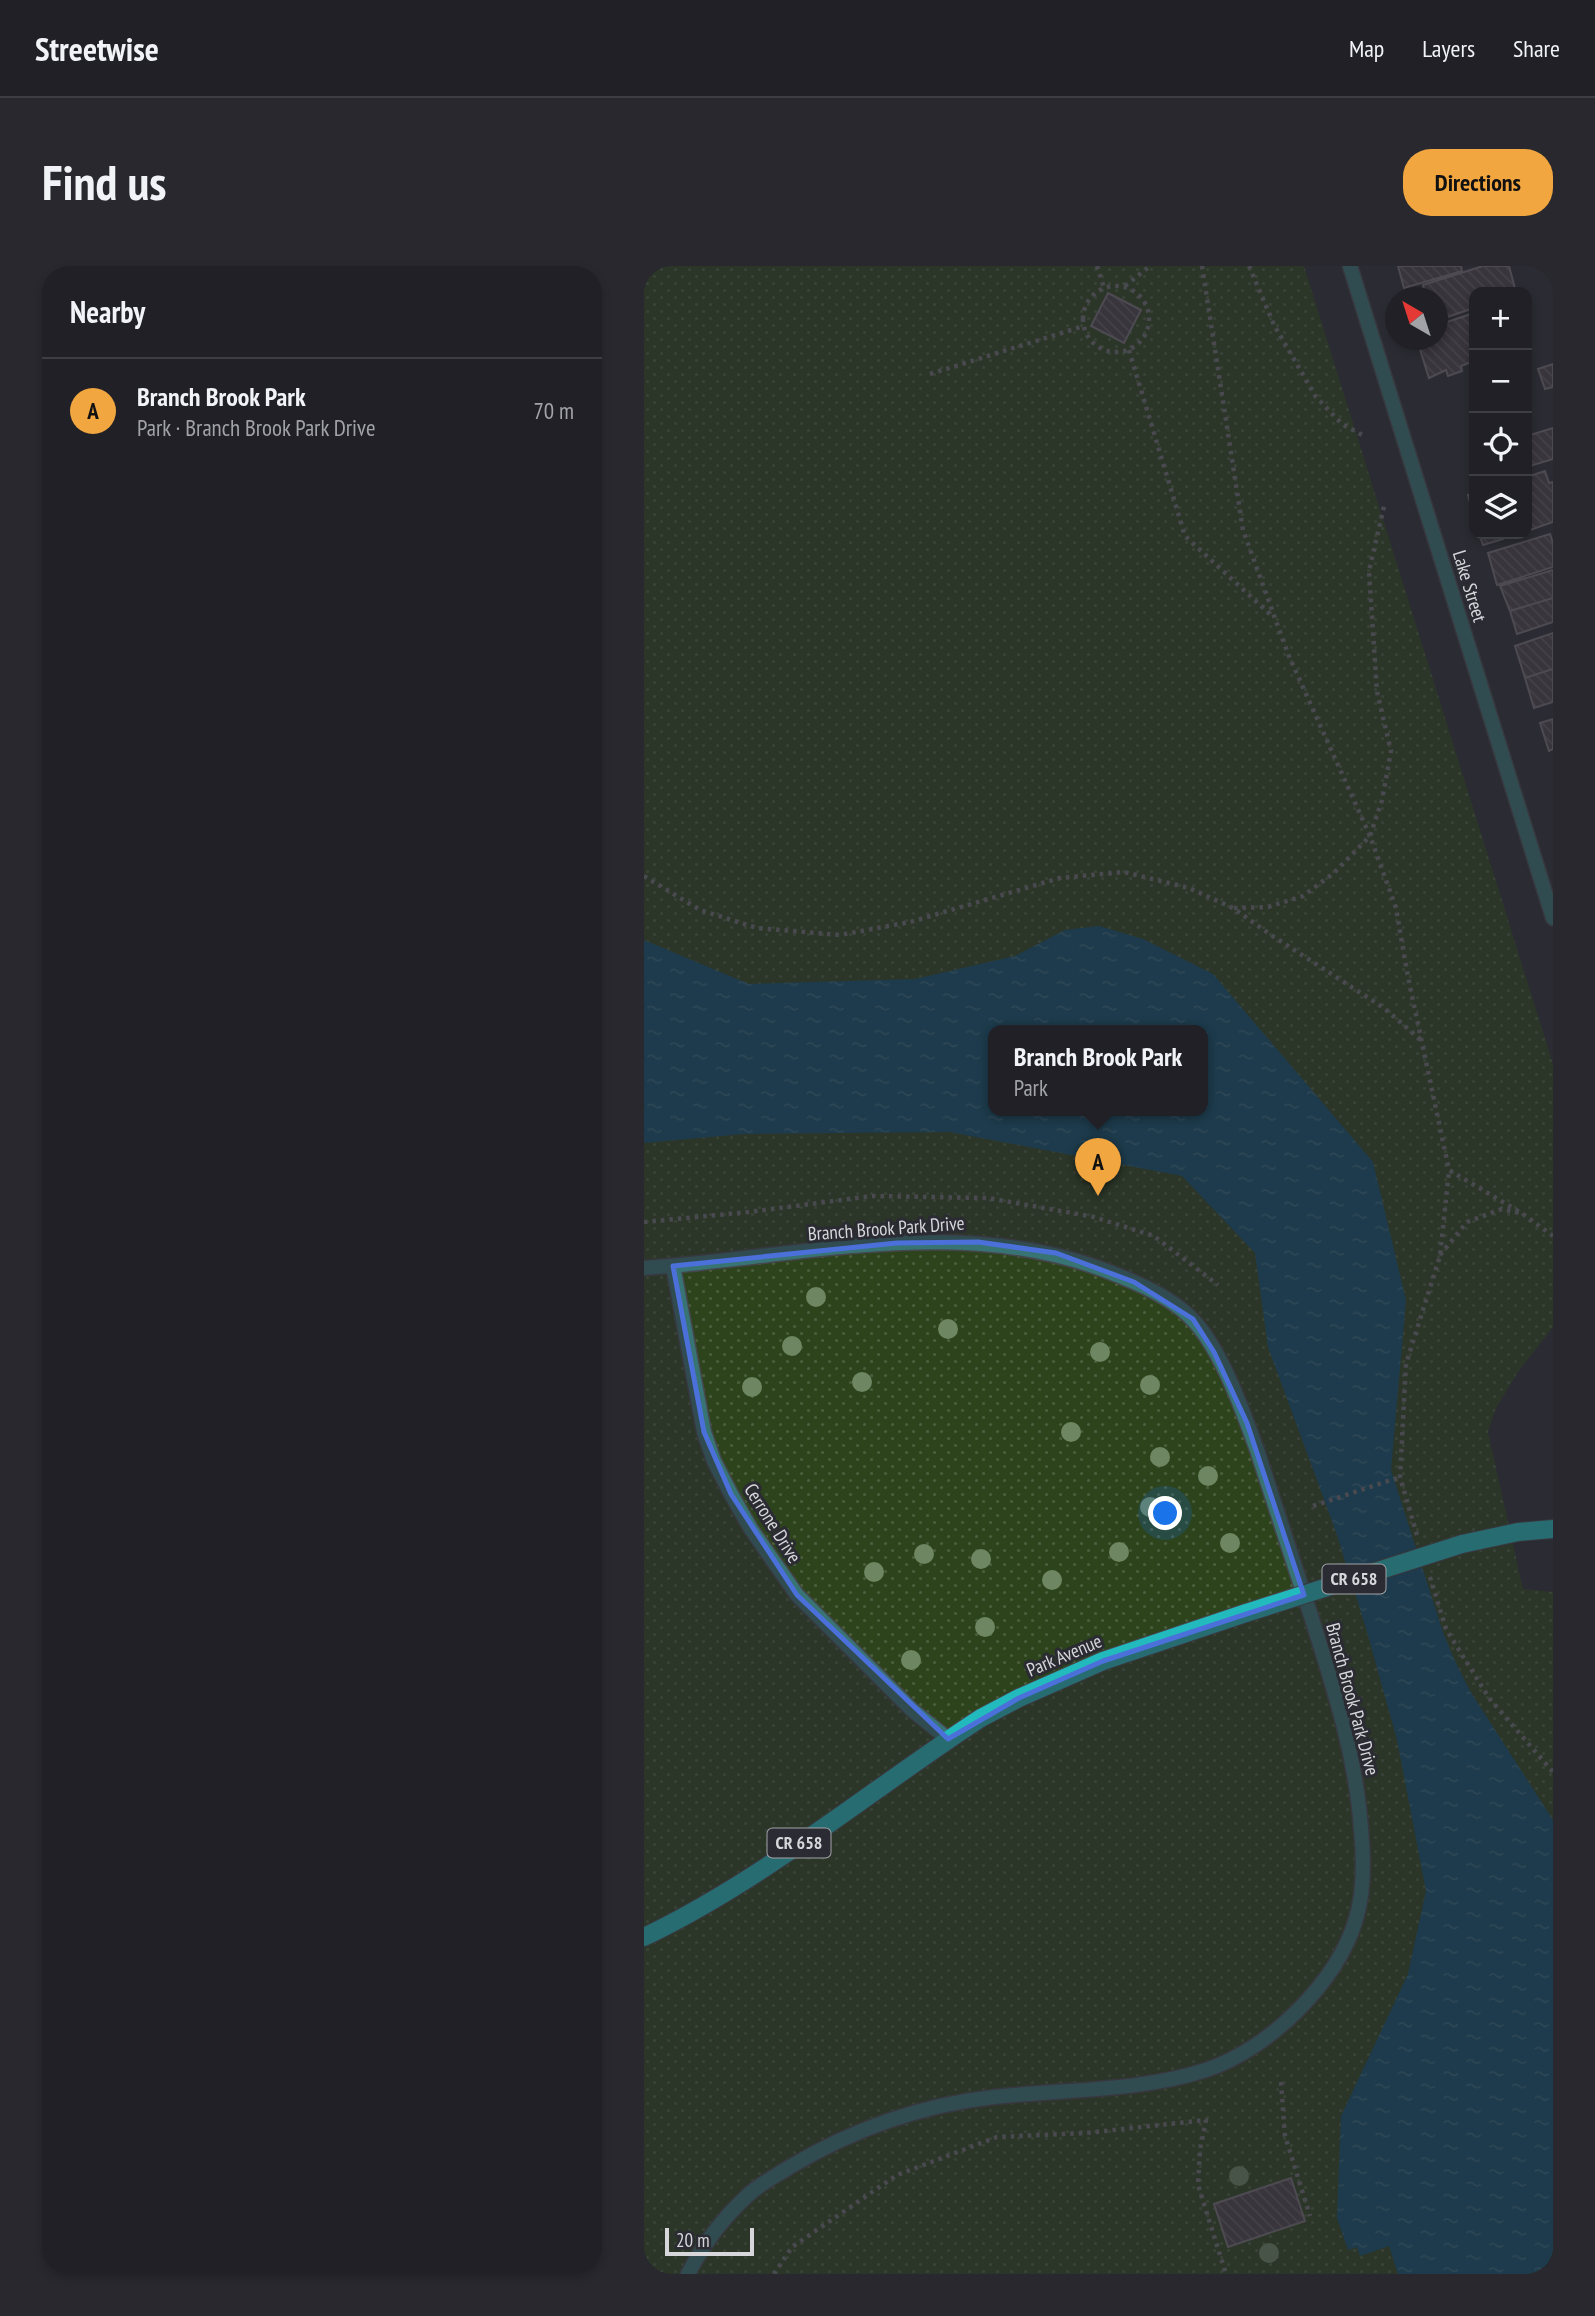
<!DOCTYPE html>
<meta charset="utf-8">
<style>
:root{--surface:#202026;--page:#28282e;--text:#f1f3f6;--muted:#a2a3a7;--line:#3d3e43;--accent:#f1a640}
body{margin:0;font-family:"PT Sans Narrow",sans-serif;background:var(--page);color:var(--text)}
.controls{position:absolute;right:21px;top:21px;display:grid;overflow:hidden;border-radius:14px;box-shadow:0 4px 10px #0003}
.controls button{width:63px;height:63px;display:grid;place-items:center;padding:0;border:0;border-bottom:2px solid var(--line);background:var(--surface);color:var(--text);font:35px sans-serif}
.compass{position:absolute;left:741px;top:21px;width:63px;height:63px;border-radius:50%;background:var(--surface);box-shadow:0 4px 10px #0003;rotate:321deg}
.scale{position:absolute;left:21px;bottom:18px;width:89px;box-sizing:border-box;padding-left:7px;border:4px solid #d6d6db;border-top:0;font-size:19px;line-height:24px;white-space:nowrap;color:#d6d6db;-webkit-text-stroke:5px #2b2b33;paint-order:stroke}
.you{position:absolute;left:522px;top:1248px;width:24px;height:24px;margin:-18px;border:5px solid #fff;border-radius:50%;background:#1a73e8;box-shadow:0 0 0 10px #1a73e833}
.badge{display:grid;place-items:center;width:46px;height:46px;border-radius:50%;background:var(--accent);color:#111;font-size:23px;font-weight:700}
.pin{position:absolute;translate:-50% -58px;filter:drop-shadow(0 2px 4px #0008)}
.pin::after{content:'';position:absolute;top:37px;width:24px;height:21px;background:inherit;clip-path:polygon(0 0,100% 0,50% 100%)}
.popup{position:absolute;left:344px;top:759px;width:220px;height:91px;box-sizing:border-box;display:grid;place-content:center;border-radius:14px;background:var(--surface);filter:drop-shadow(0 2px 5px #0005);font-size:23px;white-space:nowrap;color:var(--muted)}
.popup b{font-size:26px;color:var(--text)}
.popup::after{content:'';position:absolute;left:50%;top:100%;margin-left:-14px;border:14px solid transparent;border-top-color:var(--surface)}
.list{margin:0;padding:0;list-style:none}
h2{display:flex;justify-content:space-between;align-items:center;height:91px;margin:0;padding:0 28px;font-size:30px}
h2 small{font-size:23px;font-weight:400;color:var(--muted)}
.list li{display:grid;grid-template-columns:46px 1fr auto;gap:21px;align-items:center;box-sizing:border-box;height:105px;padding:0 28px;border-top:2px solid var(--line)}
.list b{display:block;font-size:26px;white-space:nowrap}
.list p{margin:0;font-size:23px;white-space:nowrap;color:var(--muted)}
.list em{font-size:23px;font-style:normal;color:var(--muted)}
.icon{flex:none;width:38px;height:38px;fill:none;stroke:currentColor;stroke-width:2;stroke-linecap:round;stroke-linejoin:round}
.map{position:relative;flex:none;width:909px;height:2008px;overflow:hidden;border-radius:28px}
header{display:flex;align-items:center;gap:42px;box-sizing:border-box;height:98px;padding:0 35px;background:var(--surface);border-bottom:2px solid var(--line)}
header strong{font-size:33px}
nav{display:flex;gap:38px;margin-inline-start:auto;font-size:24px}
.intro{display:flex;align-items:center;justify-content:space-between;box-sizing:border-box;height:168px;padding:0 42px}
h1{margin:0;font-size:49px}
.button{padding:18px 32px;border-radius:28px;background:var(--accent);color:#111;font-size:24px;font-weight:700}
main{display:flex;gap:42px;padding:0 42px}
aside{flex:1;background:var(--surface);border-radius:28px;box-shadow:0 4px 10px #0003}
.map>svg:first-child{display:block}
.park{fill:url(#park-dots);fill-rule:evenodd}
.water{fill:url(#water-ripples);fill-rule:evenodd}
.building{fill:url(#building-back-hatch);stroke:#766f77;stroke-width:2}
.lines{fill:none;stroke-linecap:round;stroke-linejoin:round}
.minor-casing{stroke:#46464e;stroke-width:17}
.tertiary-casing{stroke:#46464e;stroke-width:17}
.primary-casing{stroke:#46464e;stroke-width:20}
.path{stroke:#6e6e74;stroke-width:4.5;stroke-dasharray:3.5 5;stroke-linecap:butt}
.minor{stroke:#387474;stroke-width:14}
.tertiary{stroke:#387474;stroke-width:14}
.primary{stroke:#22babc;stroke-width:18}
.primary-bridge-casing{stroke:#46464e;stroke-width:20;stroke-linecap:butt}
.primary-bridge{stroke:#22babc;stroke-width:18}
.tree{fill:#6e8662}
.marked{fill:none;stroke:#4b70d9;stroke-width:5;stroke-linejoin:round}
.labels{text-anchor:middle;stroke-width:6;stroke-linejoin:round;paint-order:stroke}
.shield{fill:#2b2b33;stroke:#a3a3a9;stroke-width:2}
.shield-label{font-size:18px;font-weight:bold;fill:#d6d6db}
.street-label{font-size:19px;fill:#d6d6db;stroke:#2b2b33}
</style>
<header>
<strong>Streetwise</strong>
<nav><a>Map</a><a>Layers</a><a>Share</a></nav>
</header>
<div class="intro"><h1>Find us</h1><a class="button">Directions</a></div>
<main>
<aside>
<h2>Nearby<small></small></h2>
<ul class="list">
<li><span class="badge">A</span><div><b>Branch Brook Park</b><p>Park · Branch Brook Park Drive</p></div><em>70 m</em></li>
</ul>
</aside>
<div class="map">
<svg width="909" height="2008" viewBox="0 0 909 2008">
<defs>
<pattern id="park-dots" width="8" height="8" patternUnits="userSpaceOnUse" patternTransform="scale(1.75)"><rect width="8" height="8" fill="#2c431b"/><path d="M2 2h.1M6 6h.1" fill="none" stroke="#4a5d3c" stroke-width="1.8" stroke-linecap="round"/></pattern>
<pattern id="water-ripples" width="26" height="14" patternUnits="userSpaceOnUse" patternTransform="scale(1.75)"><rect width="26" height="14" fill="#0d4e6b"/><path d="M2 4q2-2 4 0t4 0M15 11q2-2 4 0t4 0" fill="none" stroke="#306780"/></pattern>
<pattern id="building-back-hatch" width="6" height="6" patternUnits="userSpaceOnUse" patternTransform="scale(1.75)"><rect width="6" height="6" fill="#484148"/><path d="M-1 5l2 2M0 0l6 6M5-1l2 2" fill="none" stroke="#625c62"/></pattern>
</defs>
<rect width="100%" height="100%" fill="#2b2b33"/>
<!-- park -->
<path class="park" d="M0,0H660L909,798V1061L874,1106L852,1142L844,1166L879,1323L909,1326V2008H0ZM349,764H559V844H349Z"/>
<!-- water -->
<path class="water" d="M455,660L499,673L569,708L729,896L762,1034L747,1204L799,1366L811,1395L826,1425L909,1554V2008H754L745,1980L716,1990L713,1981L704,1984L693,1952L697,1850L764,1708L782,1625L753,1474L723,1366L692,1266L624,1081L611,987L538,910L306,866L100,868L0,877V674L105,718L271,713L371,690L421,664ZM349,764H559V844H349Z"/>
<!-- building -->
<path class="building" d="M754,0H817L818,5L760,22Z
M839,0H865L872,26H830V42L794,54V32H782L779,19Z
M464,27L497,44L480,77L447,60Z
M830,47V95L817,100L818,105L804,110L802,104L785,112L773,74H794V59Z
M909,98V121L901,123L894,103Z
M909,162V193L883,201V170Z
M901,205L905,217L909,216V256L883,265V211Z
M830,227V252L824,229Z
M835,268H858L859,273L839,279Z
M906,268L909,277V301L853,319L844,287Z
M909,304V332L866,345L856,320Z
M909,332V356L873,368L866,345Z
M909,367V403L881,412L871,380Z
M909,403V436L890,442L881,412Z
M909,453V483L905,485L896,457Z
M647,1912L661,1955L584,1981L570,1938Z"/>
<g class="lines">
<defs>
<path id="minor" d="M29,1000L60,1166L70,1195L87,1228L107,1263L153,1329L268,1444L304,1473
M0,1002C161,991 324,945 478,1011C503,1021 532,1035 550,1055C578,1086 599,1145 613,1184C631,1239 649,1295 667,1350C689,1420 712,1489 717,1563C720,1592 720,1626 712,1653C693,1717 624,1784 562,1804C494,1826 420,1823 350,1831C278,1839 207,1864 144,1902C130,1911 114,1919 102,1931C78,1953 59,1979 44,2008"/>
<path id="tertiary" d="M706,0L909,652"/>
<path id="primary" d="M818,1278L874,1266L909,1263
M0,1671C121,1613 225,1525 337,1452L375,1432L459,1395L602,1347"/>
</defs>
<!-- minor casing -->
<use href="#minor" class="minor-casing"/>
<!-- tertiary casing -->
<use href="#tertiary" class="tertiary-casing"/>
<!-- primary casing -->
<use href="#primary" class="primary-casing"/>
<!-- path -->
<path class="path" d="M453,0L460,22
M558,0L599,264L644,388L726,570L752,642L764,711L805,904L879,948L909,970
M605,0L630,59L672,131L698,158L720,170
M439 53a33 33 0 1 1 66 0a33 33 0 1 1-66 0Z
M481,20L506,0
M485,84L541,270L629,351
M286,108L440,60
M0,610L56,644L113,662L196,669L266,656L416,612L480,606L545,622L589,642L627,669L740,742L777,774
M590,642L624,641L659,630L690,607L726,570L738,534L747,485L733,426L725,305L741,236
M0,956L105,946L228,930L344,932L450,951L510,970L574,1019
M796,989L823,956L858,943L875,947
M669,1240L756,1211
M773,1269L756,1211L762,1098L796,990L805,905
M786,1311L802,1363L845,1432L909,1506
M637,1816L641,1870L666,1950
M130,2008L148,1981L253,1909L353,1871L442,1867L562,1854L556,1884L554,1919L582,2008"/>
<!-- minor -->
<use href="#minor" class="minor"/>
<!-- tertiary -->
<use href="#tertiary" class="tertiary"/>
<!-- primary -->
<use href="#primary" class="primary"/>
<defs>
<path id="primary-bridge" d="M602,1347L818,1278"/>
</defs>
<!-- primary-bridge casing -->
<use href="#primary-bridge" class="primary-bridge-casing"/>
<!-- primary-bridge -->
<use href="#primary-bridge" class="primary-bridge"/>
</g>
<!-- trees -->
<g class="tree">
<circle cx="172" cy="1031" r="10"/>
<circle cx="304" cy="1063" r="10"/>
<circle cx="148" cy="1080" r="10"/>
<circle cx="456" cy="1086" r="10"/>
<circle cx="218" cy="1116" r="10"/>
<circle cx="506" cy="1119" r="10"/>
<circle cx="108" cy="1121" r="10"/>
<circle cx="427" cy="1166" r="10"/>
<circle cx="516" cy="1191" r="10"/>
<circle cx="564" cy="1210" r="10"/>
<circle cx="506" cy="1241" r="10"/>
<circle cx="586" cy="1277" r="10"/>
<circle cx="475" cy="1286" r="10"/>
<circle cx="280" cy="1288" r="10"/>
<circle cx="337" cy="1293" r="10"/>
<circle cx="230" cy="1306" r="10"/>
<circle cx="408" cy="1314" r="10"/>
<circle cx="341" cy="1361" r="10"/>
<circle cx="267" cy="1394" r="10"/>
<circle cx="595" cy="1910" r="10"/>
<circle cx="625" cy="1987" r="10"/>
</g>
<!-- marked area -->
<path d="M0 0H909V2008H0ZM334,976L412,987L490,1016L549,1053L570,1086L603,1157L660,1329L459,1395L375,1432L304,1473L153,1329L87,1228L60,1166L29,1000L253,977Z" fill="#2b2b33" fill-opacity=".55" fill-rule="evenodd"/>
<path class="marked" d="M334,976L412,987L490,1016L549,1053L570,1086L603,1157L660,1329L459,1395L375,1432L304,1473L153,1329L87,1228L60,1166L29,1000L253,977Z"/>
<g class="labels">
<!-- shield labels -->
<g class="shield">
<rect x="678.5" y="1298.5" width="63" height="29" rx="5"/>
<rect x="123.5" y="1562.5" width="63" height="29" rx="5"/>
</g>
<g class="shield-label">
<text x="710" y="1319">CR 658</text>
<text x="155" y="1583">CR 658</text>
</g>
<!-- street labels -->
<g class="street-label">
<text transform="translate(826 320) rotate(73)" y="7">Lake Street</text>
<text transform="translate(242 962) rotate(-4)" y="7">Branch Brook Park Drive</text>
<text transform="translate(129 1257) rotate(58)" y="7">Cerrone Drive</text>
<text transform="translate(420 1389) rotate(-23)" y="7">Park Avenue</text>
<text transform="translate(709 1433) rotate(75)" y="7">Branch Brook Park Drive</text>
</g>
</g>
</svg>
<div class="controls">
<button>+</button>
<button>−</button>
<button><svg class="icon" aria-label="locate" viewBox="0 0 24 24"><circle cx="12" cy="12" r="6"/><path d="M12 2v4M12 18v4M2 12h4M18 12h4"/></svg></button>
<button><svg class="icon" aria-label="layers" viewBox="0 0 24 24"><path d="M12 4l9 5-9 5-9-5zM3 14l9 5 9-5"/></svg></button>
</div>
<svg class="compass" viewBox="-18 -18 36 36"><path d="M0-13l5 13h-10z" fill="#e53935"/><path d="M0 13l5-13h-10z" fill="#a2a3a7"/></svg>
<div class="scale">20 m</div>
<div class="you"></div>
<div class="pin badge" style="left:454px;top:930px">A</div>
<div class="popup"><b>Branch Brook Park</b>Park</div>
</div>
</main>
